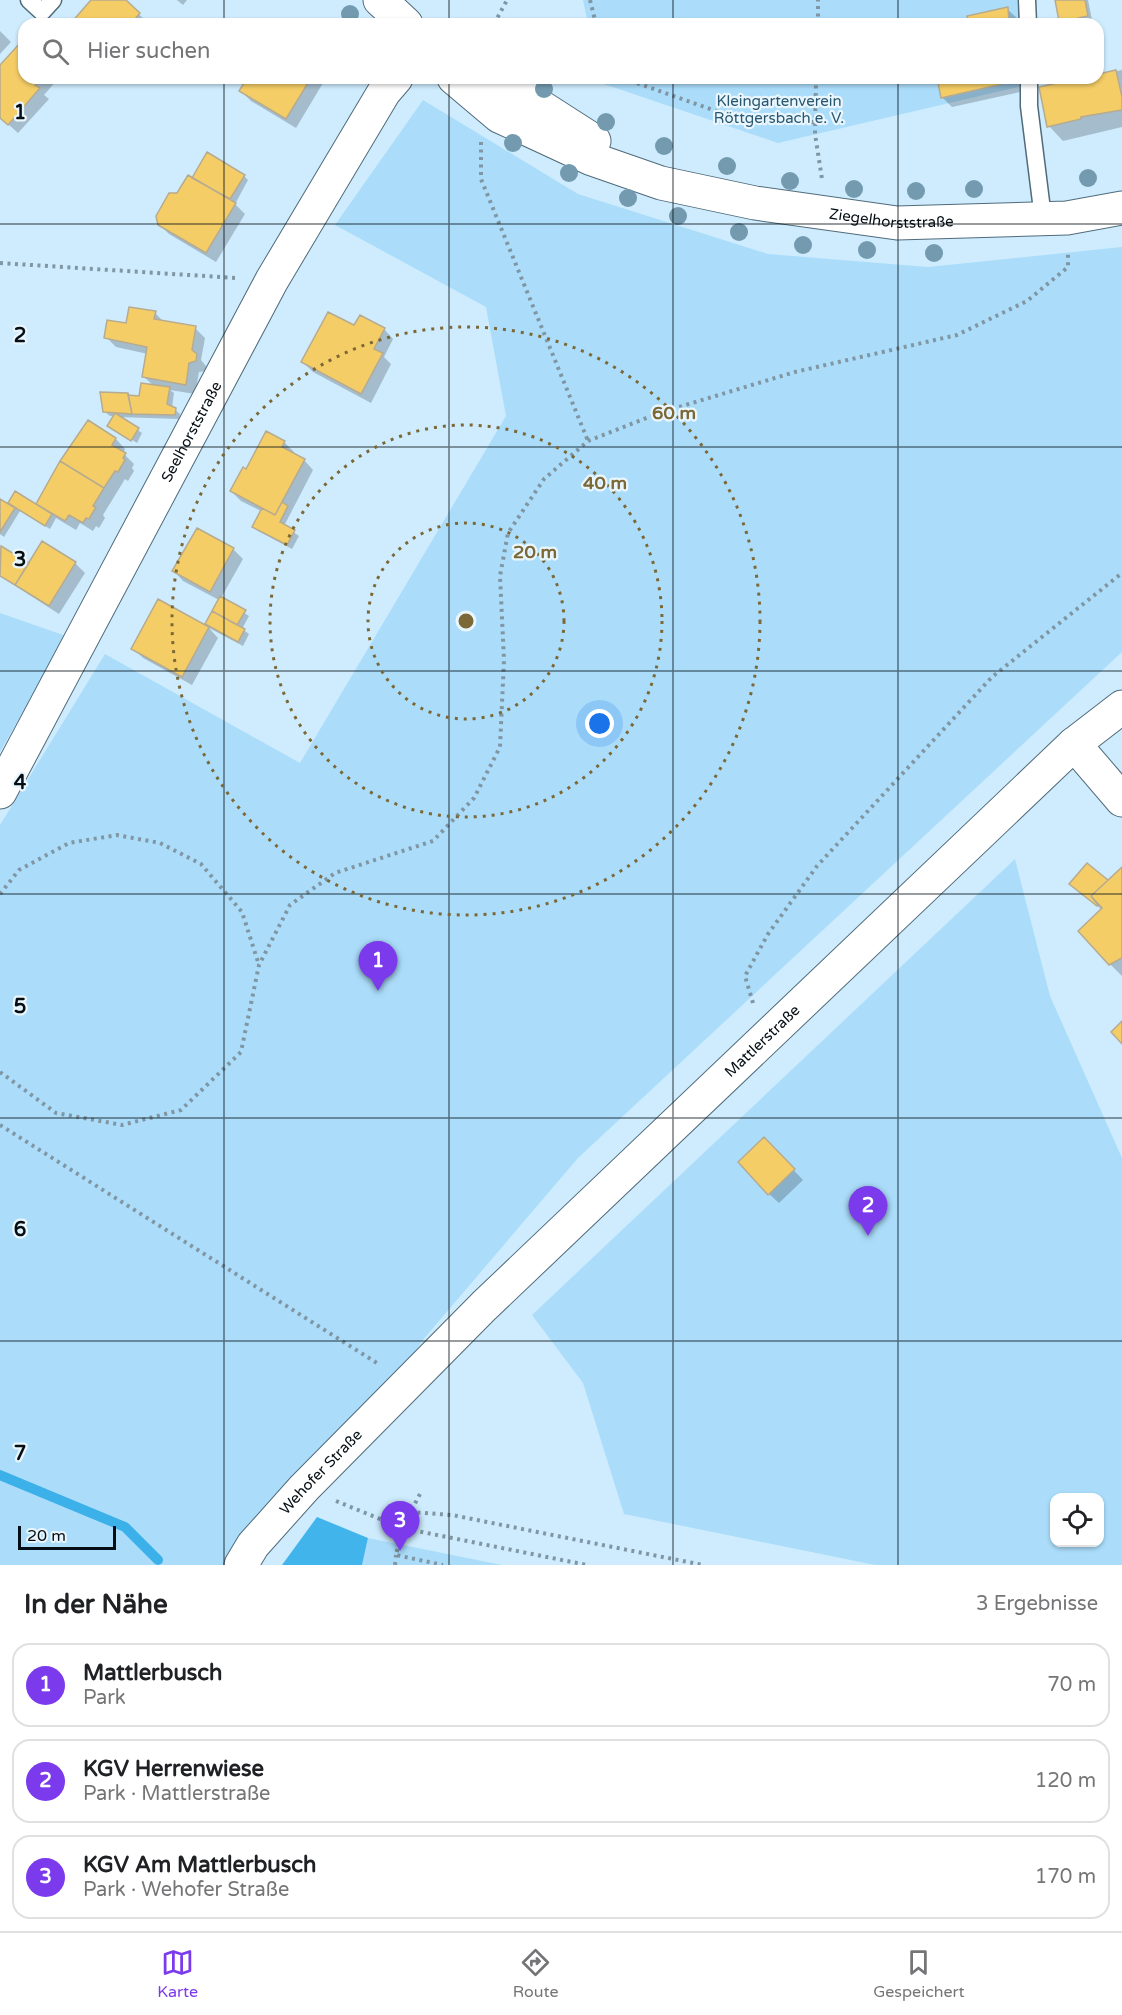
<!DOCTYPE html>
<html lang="de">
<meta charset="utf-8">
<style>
:root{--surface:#fff;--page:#f6f6f6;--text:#202124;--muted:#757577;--line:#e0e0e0;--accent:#7c3aed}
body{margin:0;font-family:"Varela Round",sans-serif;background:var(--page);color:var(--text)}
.controls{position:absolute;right:18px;bottom:18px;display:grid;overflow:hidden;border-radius:12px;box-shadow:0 2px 4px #0004}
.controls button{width:54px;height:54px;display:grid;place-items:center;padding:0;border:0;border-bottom:2px solid var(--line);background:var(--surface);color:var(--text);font:30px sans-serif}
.scale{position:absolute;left:18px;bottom:15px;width:98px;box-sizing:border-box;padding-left:6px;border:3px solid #050e14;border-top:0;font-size:16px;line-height:21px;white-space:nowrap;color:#050e14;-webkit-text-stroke:4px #eaf6fd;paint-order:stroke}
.you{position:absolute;left:600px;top:724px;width:21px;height:21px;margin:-15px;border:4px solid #fff;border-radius:50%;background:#1a73e8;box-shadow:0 0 0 9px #1a73e833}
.badge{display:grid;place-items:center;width:39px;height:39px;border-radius:50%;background:var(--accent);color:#fff;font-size:20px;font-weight:700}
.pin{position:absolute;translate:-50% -50px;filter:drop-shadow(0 2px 3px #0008)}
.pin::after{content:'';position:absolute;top:32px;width:21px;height:18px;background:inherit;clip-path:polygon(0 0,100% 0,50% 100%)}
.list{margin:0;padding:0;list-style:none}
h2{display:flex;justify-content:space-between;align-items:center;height:78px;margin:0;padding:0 24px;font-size:26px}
h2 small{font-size:20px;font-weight:400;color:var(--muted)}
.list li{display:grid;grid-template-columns:39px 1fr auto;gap:18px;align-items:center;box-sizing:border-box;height:84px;margin:0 12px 12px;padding:0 12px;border:2px solid var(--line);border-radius:18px}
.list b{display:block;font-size:22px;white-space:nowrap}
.list p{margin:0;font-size:20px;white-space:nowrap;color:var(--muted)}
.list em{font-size:20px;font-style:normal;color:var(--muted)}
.icon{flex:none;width:33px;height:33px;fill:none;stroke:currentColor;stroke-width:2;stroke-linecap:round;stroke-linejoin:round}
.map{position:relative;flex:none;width:1122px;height:1565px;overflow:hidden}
.search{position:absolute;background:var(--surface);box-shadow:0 2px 4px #0004;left:18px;right:18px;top:18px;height:66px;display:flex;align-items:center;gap:15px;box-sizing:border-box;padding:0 21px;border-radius:18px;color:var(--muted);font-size:22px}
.sheet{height:366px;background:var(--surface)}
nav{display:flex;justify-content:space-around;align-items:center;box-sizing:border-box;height:84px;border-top:2px solid var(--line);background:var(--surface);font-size:16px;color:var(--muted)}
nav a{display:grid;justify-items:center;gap:3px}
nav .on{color:var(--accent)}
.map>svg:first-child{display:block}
.green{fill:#abddfb;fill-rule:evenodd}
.forest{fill:#41b4ec}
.shadow{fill:#0003}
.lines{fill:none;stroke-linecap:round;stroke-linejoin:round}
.stream{stroke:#3cb0e8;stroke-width:10}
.building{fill:#f4cd66;stroke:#b6ab90;stroke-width:1.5}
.lane-casing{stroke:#506b7a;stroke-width:19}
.street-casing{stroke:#506b7a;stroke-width:35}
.secondary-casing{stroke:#506b7a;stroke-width:35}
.path{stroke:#8096a3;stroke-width:4;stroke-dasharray:3 4.5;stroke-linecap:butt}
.lane{stroke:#fff;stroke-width:16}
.street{stroke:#fff;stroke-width:33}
.secondary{stroke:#fff;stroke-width:33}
.tree{fill:#739aaf}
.grid{fill:none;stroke:#050e14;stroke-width:1.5;stroke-opacity:0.55}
.ring{fill:none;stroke:#7b6836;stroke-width:3;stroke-dasharray:3 6}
.labels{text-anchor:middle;stroke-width:4.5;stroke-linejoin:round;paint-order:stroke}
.park-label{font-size:15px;fill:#29576f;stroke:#eaf6fd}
.street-label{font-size:15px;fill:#050e14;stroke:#eaf6fd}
.grid-label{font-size:20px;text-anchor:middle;font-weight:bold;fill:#050e14;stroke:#eaf6fd;stroke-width:4.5;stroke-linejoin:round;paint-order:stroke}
.centre{fill:#7b6836;stroke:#eaf6fd;stroke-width:3}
.ring-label{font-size:18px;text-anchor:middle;font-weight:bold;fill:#7b6836;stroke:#eaf6fd;stroke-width:4.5;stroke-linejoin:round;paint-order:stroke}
</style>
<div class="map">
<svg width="1122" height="1565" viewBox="0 0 1122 1565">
<rect width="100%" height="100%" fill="#ceecfe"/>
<!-- green -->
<path class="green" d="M583,0H1017L1019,24H588Z
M600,78H1021L1022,86L778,143L601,83Z
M423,100L578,194L768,254L928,267L1122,247V652L578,1158L422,1341L398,1380L229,1565H0V825L105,654L300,763L506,416L486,307L335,225Z
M0,613L66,636L0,752Z
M1015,859L1050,996L1122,1158V1565H875L624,1514L583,1383L532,1315ZM1054,1498H1100V1542H1054Z
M368,1538L502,1565H362Z"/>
<!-- forest -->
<path class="forest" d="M317,1517L368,1538L362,1565H282Z"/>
<!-- shadow -->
<path class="shadow" d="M93,0H124L149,24H72Z
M177,0H187L183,5Z
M1057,0H1088L1092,20L1082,22V24H1053L1061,22Z
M1007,9L1017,18V24H971Z
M956,19L960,24H936Z
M0,31L11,42L0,54Z
M24,49V78H55L57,80L44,95L49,99L18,133L0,117V68Z
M1122,70V127L1063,141L1049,126L1086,78H1098V75Z
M249,78H326L296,128L251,101L241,91Z
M938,78H1020V92L952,107L942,97Z
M244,176L248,180L235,204L245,214L216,262L169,234L159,224L193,179Z
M155,313L165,323L195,328L205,338L201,360L206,366V371L199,372L195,394L170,390L174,393L172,407L180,414L179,419L118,417L142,433L137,443L112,427L115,416H110L105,412L140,398L154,386L144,377L148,354L116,347L106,337L127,325Z
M355,327L384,329L393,339L384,357L391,364L371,403L313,372L303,362Z
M88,422L116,439L125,449L123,453L134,464L132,468L134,471L128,481L125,479L103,515L105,518L99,528L96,526L93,531L80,523L76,530L56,518L50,529L20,511L4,537L0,534V500L8,505L15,493L42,509L38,503Z
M284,442L294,452L292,454L304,460L313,470L284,526L299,536L292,549L258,531L254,527L261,511L241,501L231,491L247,471Z
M1,548L29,565L75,563L85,573L59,614L0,576Z
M233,549L243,559L221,598L249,616L242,629L249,634L243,646L209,628L218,638L192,685L143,658L133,648L205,626L219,600L183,581L174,571Z
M1087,865L1108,882L1122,869V976L1110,964L1102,910L1076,888Z
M764,1139L803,1180L779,1203L769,1194Z"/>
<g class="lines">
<!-- stream -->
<path class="stream" d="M0,1475L125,1527L158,1560"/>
</g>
<!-- building -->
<path class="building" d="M91,0H126L140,13L131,24H70Z
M1055,0H1085L1088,16L1078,18L1080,24H1052L1051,22L1059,21Z
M1008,7L1009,24H969L967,16Z
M20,43L24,47V78H41L35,85L40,88L8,125L0,118V65Z
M1116,70L1122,97V110L1081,117V119L1047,127L1039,87L1079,78H1098V74Z
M247,78H311L286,119L239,91Z
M937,78H1011V82L941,98Z
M207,152L245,175L230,199L192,178Z
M188,175L236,203L206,253L158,225L156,216L169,193H177Z
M129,307L156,311L154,319L196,326L192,350L197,354L196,361L189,363L186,385L142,377L147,347L104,338L107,320L126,323Z
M328,312L354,325L360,315L385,328L374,349L383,353L361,394L301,362Z
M141,383L170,387L167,404L176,408L175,415L132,414L128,395L139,396Z
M100,392L128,393L132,414L103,412Z
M115,413L139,428L131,441L107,426Z
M88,420L116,438L112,445L126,453L123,458L125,460L118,472L115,471L104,488L60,461Z
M266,431L285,441L282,447L305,459L275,515L230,491L243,467L246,469Z
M60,461L104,488L93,506L96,507L89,519L86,518L83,523L69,515L65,521L36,504Z
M15,491L52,514L45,526L8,503Z
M0,499L15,508L0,532Z
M282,502L288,506L280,522L295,530L287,545L252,527L262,508L275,515Z
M197,528L234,548L210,592L172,571Z
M42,541L76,562L49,606L15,585Z
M1,546L29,563L15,585L0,576Z
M220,596L246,610L237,625L212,611Z
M158,599L209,627L182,677L131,649Z
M212,611L245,629L238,642L205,624Z
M1087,863L1108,880L1091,896L1098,905L1097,906L1069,884Z
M1122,867V958L1109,965L1078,931L1102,908L1091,896Z
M1122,1021V1044L1111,1032Z
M764,1137L795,1169L768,1195L738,1162Z"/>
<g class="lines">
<defs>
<path id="lane" d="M29,0L42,12L53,0
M1027,0L1028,24
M1029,78V106L1043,218"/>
<g id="street">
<path d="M1074,744L1122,800"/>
<path id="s1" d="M0,792L272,280L384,92L396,78"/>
</g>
<g id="secondary">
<path d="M380,0L406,24"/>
<path id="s2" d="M454,78L499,116L592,159L661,183L755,203L897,223L1067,218L1122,208"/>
<path d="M496,78L594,141"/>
<path id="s3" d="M241,1565L253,1545L304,1488L484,1306L1074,744L1122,707"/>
</g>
</defs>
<!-- lane casing -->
<use href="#lane" class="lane-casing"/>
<!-- street casing -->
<use href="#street" class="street-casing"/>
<!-- secondary casing -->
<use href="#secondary" class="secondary-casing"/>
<!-- path -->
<path class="path" d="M590,0L596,24
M494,24L507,0
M818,24V0
M623,78L744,121L815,122
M816,78L815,134L822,179
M481,142V179L588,441
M0,263L236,278
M0,894L19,870L69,843L117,835L160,843L201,864L242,912L259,965
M753,1003L745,976L768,934L817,866L992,677L1122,573
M0,1072L56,1113L122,1125L181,1110L241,1052L259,965L290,905L335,873L433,841L474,798L500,747L504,660L500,576L508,533L544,479L588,441L659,413L795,372L957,335L1027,301L1068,267V252
M0,1125L380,1365
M420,1494L402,1528L396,1555L443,1565
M336,1501L402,1528L587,1565
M410,1512L452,1515L703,1565
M395,1565L396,1555"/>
<!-- lane -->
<use href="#lane" class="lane"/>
<!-- street -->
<use href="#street" class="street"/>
<!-- secondary -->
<use href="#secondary" class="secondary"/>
</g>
<!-- trees -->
<g class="tree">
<circle cx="350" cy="14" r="9"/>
<circle cx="544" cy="89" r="9"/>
<circle cx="606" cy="122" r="9"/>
<circle cx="513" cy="143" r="9"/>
<circle cx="664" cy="146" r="9"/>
<circle cx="727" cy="166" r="9"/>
<circle cx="569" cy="173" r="9"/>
<circle cx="1088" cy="178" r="9"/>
<circle cx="790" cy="181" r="9"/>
<circle cx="854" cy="189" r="9"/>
<circle cx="974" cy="189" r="9"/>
<circle cx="916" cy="191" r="9"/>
<circle cx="628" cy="198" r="9"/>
<circle cx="678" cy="216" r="9"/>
<circle cx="739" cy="232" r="9"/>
<circle cx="803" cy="245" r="9"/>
<circle cx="867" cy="250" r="9"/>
<circle cx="934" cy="253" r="9"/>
</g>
<!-- grid -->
<path class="grid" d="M224,0V24M449,0V24M673,0V24M898,0V24M224,78V1565M449,78V1565M673,78V1565M898,78V1565M0,224H1122M0,447H1122M0,671H1122M0,894H1122M0,1118H1122M0,1341H1122"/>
<!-- distance rings -->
<g class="ring">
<circle cx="466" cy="621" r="98"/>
<circle cx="466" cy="621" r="196"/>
<circle cx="466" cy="621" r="294"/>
</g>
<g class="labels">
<!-- park labels -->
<g class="park-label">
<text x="779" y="106">Kleingartenverein<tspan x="779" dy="17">Röttgersbach e. V.</tspan></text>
</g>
<!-- street labels -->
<g class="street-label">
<text dy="5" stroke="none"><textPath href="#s2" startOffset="468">Ziegelhorststraße</textPath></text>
<text dy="5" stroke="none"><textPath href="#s1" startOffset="408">Seelhorststraße</textPath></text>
<text dy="5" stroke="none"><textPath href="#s3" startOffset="740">Mattlerstraße</textPath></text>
<text dy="5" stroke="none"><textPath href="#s3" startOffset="123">Wehofer Straße</textPath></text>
</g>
</g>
<g class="grid-label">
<text x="20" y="119">1</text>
<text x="20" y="342">2</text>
<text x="20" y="566">3</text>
<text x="20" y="789">4</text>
<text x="20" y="1013">5</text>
<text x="20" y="1236">6</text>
<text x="20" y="1460">7</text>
</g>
<circle cx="466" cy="621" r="9" class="centre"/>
<g class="ring-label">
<text x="674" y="419">60 m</text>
<text x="605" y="489">40 m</text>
<text x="535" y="558">20 m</text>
</g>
</svg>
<div class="controls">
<button><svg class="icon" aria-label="locate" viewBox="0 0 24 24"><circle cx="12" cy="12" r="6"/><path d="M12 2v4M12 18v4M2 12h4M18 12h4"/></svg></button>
</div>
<div class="scale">20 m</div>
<div class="you"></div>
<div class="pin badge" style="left:378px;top:991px">1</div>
<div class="pin badge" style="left:868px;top:1236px">2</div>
<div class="pin badge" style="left:400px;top:1551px">3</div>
<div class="search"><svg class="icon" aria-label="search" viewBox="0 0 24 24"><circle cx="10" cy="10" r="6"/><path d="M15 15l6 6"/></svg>Hier suchen</div>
</div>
<section class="sheet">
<h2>In der Nähe<small>3 Ergebnisse</small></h2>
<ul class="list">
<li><span class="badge">1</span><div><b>Mattlerbusch</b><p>Park</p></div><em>70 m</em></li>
<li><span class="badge">2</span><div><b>KGV Herrenwiese</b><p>Park · Mattlerstraße</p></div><em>120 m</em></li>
<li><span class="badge">3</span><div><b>KGV Am Mattlerbusch</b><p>Park · Wehofer Straße</p></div><em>170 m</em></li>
</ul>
</section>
<nav>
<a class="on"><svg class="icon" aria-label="map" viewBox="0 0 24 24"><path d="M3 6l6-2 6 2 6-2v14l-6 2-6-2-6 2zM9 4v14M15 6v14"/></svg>Karte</a>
<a><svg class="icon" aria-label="directions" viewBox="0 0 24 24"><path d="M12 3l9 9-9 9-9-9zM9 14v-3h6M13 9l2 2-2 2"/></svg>Route</a>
<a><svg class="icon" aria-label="saved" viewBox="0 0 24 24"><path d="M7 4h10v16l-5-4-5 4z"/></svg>Gespeichert</a>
</nav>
